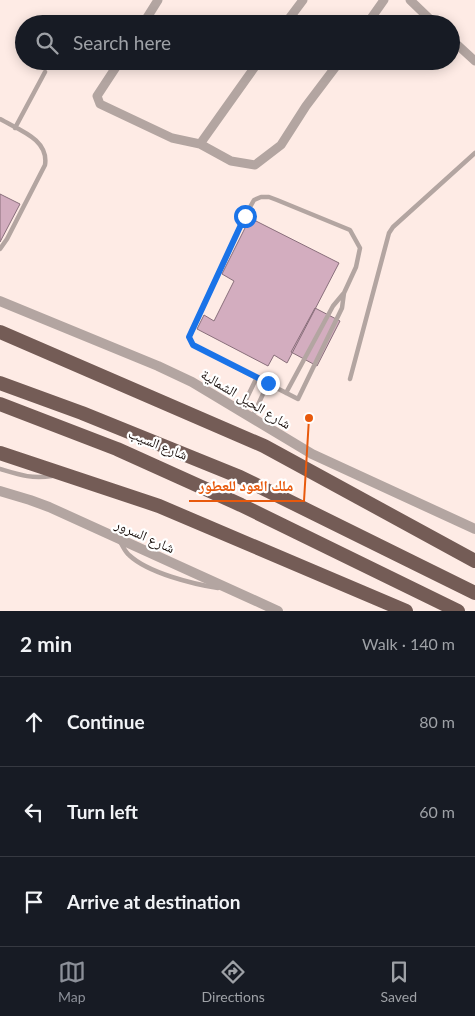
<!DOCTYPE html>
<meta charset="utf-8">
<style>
:root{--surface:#171b24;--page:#242831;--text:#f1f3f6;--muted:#9ea1a6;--line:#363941;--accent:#8c9099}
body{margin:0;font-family:Lato,"Noto Naskh Arabic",sans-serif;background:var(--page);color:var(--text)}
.stop{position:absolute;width:15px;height:15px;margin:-11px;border:4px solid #1a73e8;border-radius:50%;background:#fff}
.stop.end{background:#1a73e8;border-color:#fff;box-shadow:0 1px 5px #0008}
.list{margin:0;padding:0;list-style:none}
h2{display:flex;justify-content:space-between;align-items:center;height:65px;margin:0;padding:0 20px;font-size:21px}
h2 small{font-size:16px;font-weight:400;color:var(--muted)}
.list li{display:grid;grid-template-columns:32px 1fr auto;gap:15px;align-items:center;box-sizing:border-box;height:90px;padding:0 20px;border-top:1px solid var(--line)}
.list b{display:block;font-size:19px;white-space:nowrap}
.list em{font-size:16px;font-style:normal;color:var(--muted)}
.icon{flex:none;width:28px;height:28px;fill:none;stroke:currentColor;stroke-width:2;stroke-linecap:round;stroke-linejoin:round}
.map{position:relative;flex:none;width:475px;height:611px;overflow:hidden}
.search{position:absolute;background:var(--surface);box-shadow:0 2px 12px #0003;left:15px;right:15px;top:15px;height:55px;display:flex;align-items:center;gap:12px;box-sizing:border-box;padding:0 18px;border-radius:28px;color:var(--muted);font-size:19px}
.sheet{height:335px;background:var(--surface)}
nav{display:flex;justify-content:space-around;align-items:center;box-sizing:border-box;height:70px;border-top:1px solid var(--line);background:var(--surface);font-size:14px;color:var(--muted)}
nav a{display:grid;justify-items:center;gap:2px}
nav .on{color:var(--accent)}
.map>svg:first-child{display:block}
.building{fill:#d3adbf;stroke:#896f7b}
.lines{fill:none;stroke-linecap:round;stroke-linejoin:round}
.service{stroke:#b3a5a1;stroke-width:4.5}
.minor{stroke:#b3a5a1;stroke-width:9}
.tertiary{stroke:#b3a5a1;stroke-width:10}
.trunk{stroke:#745c56;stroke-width:14}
.route{stroke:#1a73e8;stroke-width:6}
.labels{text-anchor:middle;stroke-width:4.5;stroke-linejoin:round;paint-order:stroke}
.street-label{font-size:14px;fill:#1a100c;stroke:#fff}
.leader{fill:none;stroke:#e8590c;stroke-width:2}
.callout-dot{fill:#e8590c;stroke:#fff;stroke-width:2}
.callout-label{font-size:15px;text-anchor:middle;font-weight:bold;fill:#e8590c;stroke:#fff;stroke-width:4.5;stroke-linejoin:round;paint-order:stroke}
</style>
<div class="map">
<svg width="475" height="611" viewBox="0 0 475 611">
<rect width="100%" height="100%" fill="#feebe5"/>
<!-- building -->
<path class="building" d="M0,194L20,204L0,242Z
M250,218L339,263L287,363L274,355L268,366L197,329L204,315L214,321L234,281L222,274Z
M315,308L340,321L317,366L291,352Z"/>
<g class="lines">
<!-- service -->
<path class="service" d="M0,119C19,130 49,139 45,165L7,239L0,249
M15,128L45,72
M261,197H269L277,200L350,230L360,248L356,267L344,293L342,308L298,399L193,345L189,337L245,216L254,200Z
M350,379L389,233L393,227L475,153
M286,393L333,306L343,294
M241,410L257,377
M252,418L268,383
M0,469C20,475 31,479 52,476
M120,542C123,546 125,552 129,555C148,573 193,584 218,588"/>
<!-- minor -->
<path class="minor" d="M410,0L435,24
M143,24L158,0
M285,24L303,0
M367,24L384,0
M451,39L475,61
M120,61L97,96L100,104L172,138L200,144L259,61
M200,144L231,161L255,165L281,145L306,106L340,61"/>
<!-- tertiary -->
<path class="tertiary" d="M0,301L158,366L192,382L312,454L475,529
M0,491L30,500L49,507L278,611"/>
<!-- trunk -->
<path class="trunk" d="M0,332L264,446L475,561
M0,383L82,413L240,477L475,593
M0,404L117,449L241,505L458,611
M0,453L159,506L406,611"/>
</g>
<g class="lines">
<!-- route -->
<path class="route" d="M245,216L189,337L193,345L268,383"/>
</g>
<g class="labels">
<!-- street labels -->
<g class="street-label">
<text transform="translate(246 399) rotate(31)" y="5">شارع الحيل الشمالية</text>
<text transform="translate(158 444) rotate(22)" y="5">شارع السيب</text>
<text transform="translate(145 536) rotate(24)" y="5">شارع السرور</text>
</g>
</g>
<!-- callouts -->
<path class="leader" d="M309 418L304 501H189"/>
<circle class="callout-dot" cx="309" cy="418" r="5"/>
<g class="callout-label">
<text x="246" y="491">ملك العود للعطور</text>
</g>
</svg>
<div class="stop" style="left:245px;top:216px"></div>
<div class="stop end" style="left:268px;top:383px"></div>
<div class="search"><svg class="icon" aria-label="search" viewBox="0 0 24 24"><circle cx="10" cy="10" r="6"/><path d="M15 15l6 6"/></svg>Search here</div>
</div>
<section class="sheet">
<h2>2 min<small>Walk · 140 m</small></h2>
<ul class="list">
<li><svg class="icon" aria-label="ahead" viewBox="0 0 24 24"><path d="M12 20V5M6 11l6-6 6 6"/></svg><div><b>Continue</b></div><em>80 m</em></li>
<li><svg class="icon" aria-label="left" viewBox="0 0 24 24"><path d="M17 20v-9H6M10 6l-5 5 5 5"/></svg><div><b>Turn left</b></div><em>60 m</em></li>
<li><svg class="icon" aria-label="arrive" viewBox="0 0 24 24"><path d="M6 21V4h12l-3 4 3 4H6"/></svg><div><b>Arrive at destination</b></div></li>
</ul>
</section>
<nav>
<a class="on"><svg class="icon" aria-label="map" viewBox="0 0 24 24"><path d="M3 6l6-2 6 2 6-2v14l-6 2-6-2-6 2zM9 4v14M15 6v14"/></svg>Map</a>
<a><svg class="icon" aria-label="directions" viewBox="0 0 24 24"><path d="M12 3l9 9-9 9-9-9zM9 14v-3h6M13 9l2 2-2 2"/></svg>Directions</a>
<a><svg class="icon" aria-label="saved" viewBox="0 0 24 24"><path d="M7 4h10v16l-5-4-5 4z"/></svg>Saved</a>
</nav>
